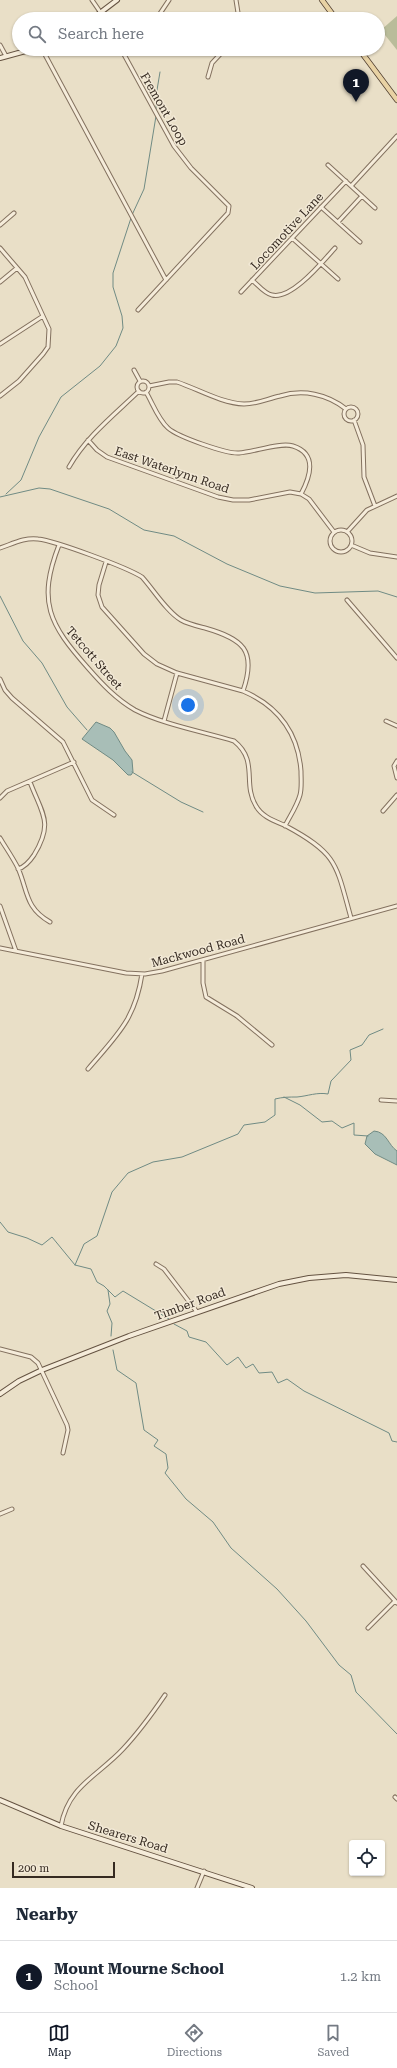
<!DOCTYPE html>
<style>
:root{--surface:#fff;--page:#f2f2f3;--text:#1f2937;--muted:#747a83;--line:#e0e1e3;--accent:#111827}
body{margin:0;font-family:"Roboto Serif",serif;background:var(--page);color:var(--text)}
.controls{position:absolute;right:12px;bottom:12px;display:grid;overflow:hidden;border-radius:4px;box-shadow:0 1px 3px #0004}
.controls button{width:36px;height:36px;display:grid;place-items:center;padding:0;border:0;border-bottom:1px solid var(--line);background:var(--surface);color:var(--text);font:20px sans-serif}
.scale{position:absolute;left:12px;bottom:10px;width:103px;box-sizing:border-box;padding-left:4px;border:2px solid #352a21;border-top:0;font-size:11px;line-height:14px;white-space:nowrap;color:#352a21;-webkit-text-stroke:3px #f2e9d6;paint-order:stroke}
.you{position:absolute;left:188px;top:705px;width:14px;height:14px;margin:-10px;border:3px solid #fff;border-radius:50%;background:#1a73e8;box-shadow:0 0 0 6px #1a73e833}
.badge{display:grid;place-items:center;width:26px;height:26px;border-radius:50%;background:var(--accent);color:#fff;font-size:13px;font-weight:700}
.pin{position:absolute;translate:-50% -33px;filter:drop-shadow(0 1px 2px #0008)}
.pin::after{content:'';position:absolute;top:21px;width:14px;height:12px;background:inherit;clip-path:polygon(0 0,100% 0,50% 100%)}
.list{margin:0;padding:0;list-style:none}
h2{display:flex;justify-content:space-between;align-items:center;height:52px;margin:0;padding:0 16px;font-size:17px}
h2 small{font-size:13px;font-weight:400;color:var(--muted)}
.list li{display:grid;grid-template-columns:26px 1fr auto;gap:12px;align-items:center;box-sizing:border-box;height:72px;padding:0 16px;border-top:1px solid var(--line)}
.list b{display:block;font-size:15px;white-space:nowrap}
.list p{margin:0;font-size:13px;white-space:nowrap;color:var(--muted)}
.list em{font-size:13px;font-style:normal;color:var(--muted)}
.icon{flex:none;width:22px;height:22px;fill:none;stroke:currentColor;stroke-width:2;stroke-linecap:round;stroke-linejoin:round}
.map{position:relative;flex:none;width:397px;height:1888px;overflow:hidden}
.search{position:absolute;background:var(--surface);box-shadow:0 1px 3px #0004;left:12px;right:12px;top:12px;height:44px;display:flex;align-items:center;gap:10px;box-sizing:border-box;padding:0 14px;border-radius:22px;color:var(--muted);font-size:15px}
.sheet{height:124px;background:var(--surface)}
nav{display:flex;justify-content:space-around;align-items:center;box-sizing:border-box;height:56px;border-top:1px solid var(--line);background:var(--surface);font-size:11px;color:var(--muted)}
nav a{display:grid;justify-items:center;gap:2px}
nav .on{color:var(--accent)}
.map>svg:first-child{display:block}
.cemetery{fill:#b9bc9a}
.water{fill:#a8beb7;stroke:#708b84}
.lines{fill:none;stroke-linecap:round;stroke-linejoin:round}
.stream{stroke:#708b84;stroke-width:1}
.street-casing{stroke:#83715f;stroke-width:5}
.secondary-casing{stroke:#655342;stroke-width:6}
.primary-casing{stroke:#524032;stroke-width:6}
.street{stroke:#f5ecda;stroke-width:3}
.secondary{stroke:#f5ecda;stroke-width:4}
.primary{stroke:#e8d2a4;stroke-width:4.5}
.labels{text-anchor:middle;stroke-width:3;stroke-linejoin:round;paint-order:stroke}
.street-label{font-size:12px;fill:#352a21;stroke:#f2e9d6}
</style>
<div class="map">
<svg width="397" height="1888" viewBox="0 0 397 1888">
<rect width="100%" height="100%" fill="#e9dfc7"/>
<!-- cemetery -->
<path class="cemetery" d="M397,16V50L381,30Z"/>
<!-- water -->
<path class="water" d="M96,722L110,728L114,732L125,751L132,760L133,772L131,775H128L113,760L82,739Z
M374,1131C387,1132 388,1145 397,1151V1165L375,1154L365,1144L367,1136Z"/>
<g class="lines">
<!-- stream -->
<path class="stream" d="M156,111V96L160,72
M132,215L144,189L156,116
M6,494L21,480L39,437L61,397L100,366L116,346L123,328L122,316L113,287V273L131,218
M0,497L39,488L50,489L109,509L144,530L174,536L227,564L280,586L315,593L378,591L397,597
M0,596L23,641L42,663L67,707L87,730
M132,772L181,802L203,812
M284,1097L300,1105L322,1122L332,1121L342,1128L354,1123V1135L368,1136
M0,1222L8,1232L27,1238L42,1245L52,1237L75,1265L91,1269L97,1282L104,1286L115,1297L123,1291L169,1319
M75,1265L84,1244L97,1236L112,1192L128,1173L153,1162L182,1157L238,1134L244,1125L265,1122L275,1115V1099C283,1097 289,1097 297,1097C308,1096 317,1092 328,1094L331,1081L351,1060L350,1050L362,1045L369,1035L383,1029
M108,1290L110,1304L107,1311L112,1323L111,1336
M174,1324L187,1331L189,1337L206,1342L227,1365L238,1357L246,1368L253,1364L259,1373L272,1372L278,1383L287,1379L304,1391L389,1433L392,1441L397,1442
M113,1350L117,1370L136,1383L144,1430L158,1440L154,1446L166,1454L168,1468L165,1473L186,1499L213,1522L231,1548L277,1589L306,1621L339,1665L351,1675L356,1692L397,1734"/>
<defs>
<path id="street" d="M92,0L105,19
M236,0L239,19
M159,15L169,0
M0,45L6,56
M42,49L166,280
M121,49L174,146L191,168L229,206L228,213L138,310
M208,77L212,63L225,49
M328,165L375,208
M351,186L397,136
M321,207L360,242
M338,222L362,196
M0,225L14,213
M292,238L338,279
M0,248L25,277L49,329L48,347L43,354L19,381L0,396
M252,280C258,285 265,294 272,295C292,300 323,261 335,248
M0,282L17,268
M241,292L346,181
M0,344L43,316
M134,370L140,381
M137 387a6 6 0 1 1 12 0a6 6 0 1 1-12 0Z
M149,386L169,382H177C198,389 221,403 244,404C257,404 267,399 280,396C303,389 327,394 346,409
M146,392C153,404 158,419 168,428C178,437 227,454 239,453C254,452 280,442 293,446C318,454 310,477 301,494
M344 414a7 7 0 1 1 14 0a7 7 0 1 1-14 0Z
M354,420L363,445L364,477L375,506
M88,440L97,450L107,457L218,497L233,500H249L290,492L301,494L309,499L334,532
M69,467C86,437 114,415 139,391
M330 541a11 11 0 1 1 22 0a11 11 0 1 1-22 0Z
M347,532L367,510L397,496
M59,545C37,602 49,624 88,668C102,684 116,699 135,710C162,724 204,732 234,741C259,761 242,783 256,806C262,817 275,821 286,826C338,854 336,864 351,918
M351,545L370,553L397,557
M0,548C12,544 25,537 38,539C56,541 126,567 142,577C153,589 167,612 181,620C188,624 197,626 205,628C243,639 257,650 243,691L177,673L157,664L144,654L102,607L98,595L99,585L106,562
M347,600L397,658
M0,679L5,690L12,698L63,742L92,800L114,815
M243,691C278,706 298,732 301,771C301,779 302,788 300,795C297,806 290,816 285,826
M164,721L177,673
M386,721L397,726
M397,761L394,766L397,778
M0,798L7,791L74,762
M383,811L397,795
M0,838C6,848 13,858 18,868C28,891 25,908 50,922
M18,869C25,867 30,861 34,855C54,822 42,814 30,782
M0,906L16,951
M0,948L126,973L145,974L162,971L397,906
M203,960V983L206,997L237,1016L272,1045
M88,1069C117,1035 135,1020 142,974
M381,1100L397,1101
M156,1264L164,1269L197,1312
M0,1349L31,1357L38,1363L67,1425L68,1430L63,1453
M0,1514L12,1509
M363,1566L397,1603
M368,1628L395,1601
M395,1797L397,1799
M61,1826C68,1786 98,1776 123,1749C139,1732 152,1714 165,1695
M197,1888L204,1871"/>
<path id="secondary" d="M92,19L117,0
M0,58L33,49
M0,1394L19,1381L42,1370L129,1336L279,1284L309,1278L346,1275L397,1280
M0,1800L61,1826L252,1888"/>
<path id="primary" d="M322,0L336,19
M359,49L397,100"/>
</defs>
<!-- street casing -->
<use href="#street" class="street-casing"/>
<!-- secondary casing -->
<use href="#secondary" class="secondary-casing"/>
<!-- primary casing -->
<use href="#primary" class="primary-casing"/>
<!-- street -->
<use href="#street" class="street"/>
<!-- secondary -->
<use href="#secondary" class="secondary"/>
<!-- primary -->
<use href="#primary" class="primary"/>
</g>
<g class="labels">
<!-- street labels -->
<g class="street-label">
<text transform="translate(164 109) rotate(60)" y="4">Fremont Loop</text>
<text transform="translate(287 231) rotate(-47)" y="4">Locomotive Lane</text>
<text transform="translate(172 470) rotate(19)" y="4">East Waterlynn Road</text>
<text transform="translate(94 658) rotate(49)" y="4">Tetcott Street</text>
<text transform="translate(198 951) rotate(-15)" y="4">Mackwood Road</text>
<text transform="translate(190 1304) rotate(-20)" y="4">Timber Road</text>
<text transform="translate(128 1837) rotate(17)" y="4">Shearers Road</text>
</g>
</g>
</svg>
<div class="controls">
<button><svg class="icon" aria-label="locate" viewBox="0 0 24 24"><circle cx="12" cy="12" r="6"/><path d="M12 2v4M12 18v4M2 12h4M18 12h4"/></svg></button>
</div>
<div class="scale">200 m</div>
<div class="you"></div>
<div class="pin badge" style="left:356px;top:102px">1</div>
<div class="search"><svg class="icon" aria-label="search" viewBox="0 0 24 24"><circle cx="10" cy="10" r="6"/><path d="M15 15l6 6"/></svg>Search here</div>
</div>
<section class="sheet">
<h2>Nearby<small></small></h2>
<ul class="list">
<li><span class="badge">1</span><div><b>Mount Mourne School</b><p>School</p></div><em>1.2 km</em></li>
</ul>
</section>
<nav>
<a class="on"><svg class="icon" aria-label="map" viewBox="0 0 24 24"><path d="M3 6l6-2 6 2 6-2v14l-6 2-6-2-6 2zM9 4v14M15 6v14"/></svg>Map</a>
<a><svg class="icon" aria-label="directions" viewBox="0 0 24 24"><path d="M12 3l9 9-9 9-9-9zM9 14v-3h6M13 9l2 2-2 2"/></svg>Directions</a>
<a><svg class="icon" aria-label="saved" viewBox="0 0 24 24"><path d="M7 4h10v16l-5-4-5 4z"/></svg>Saved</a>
</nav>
